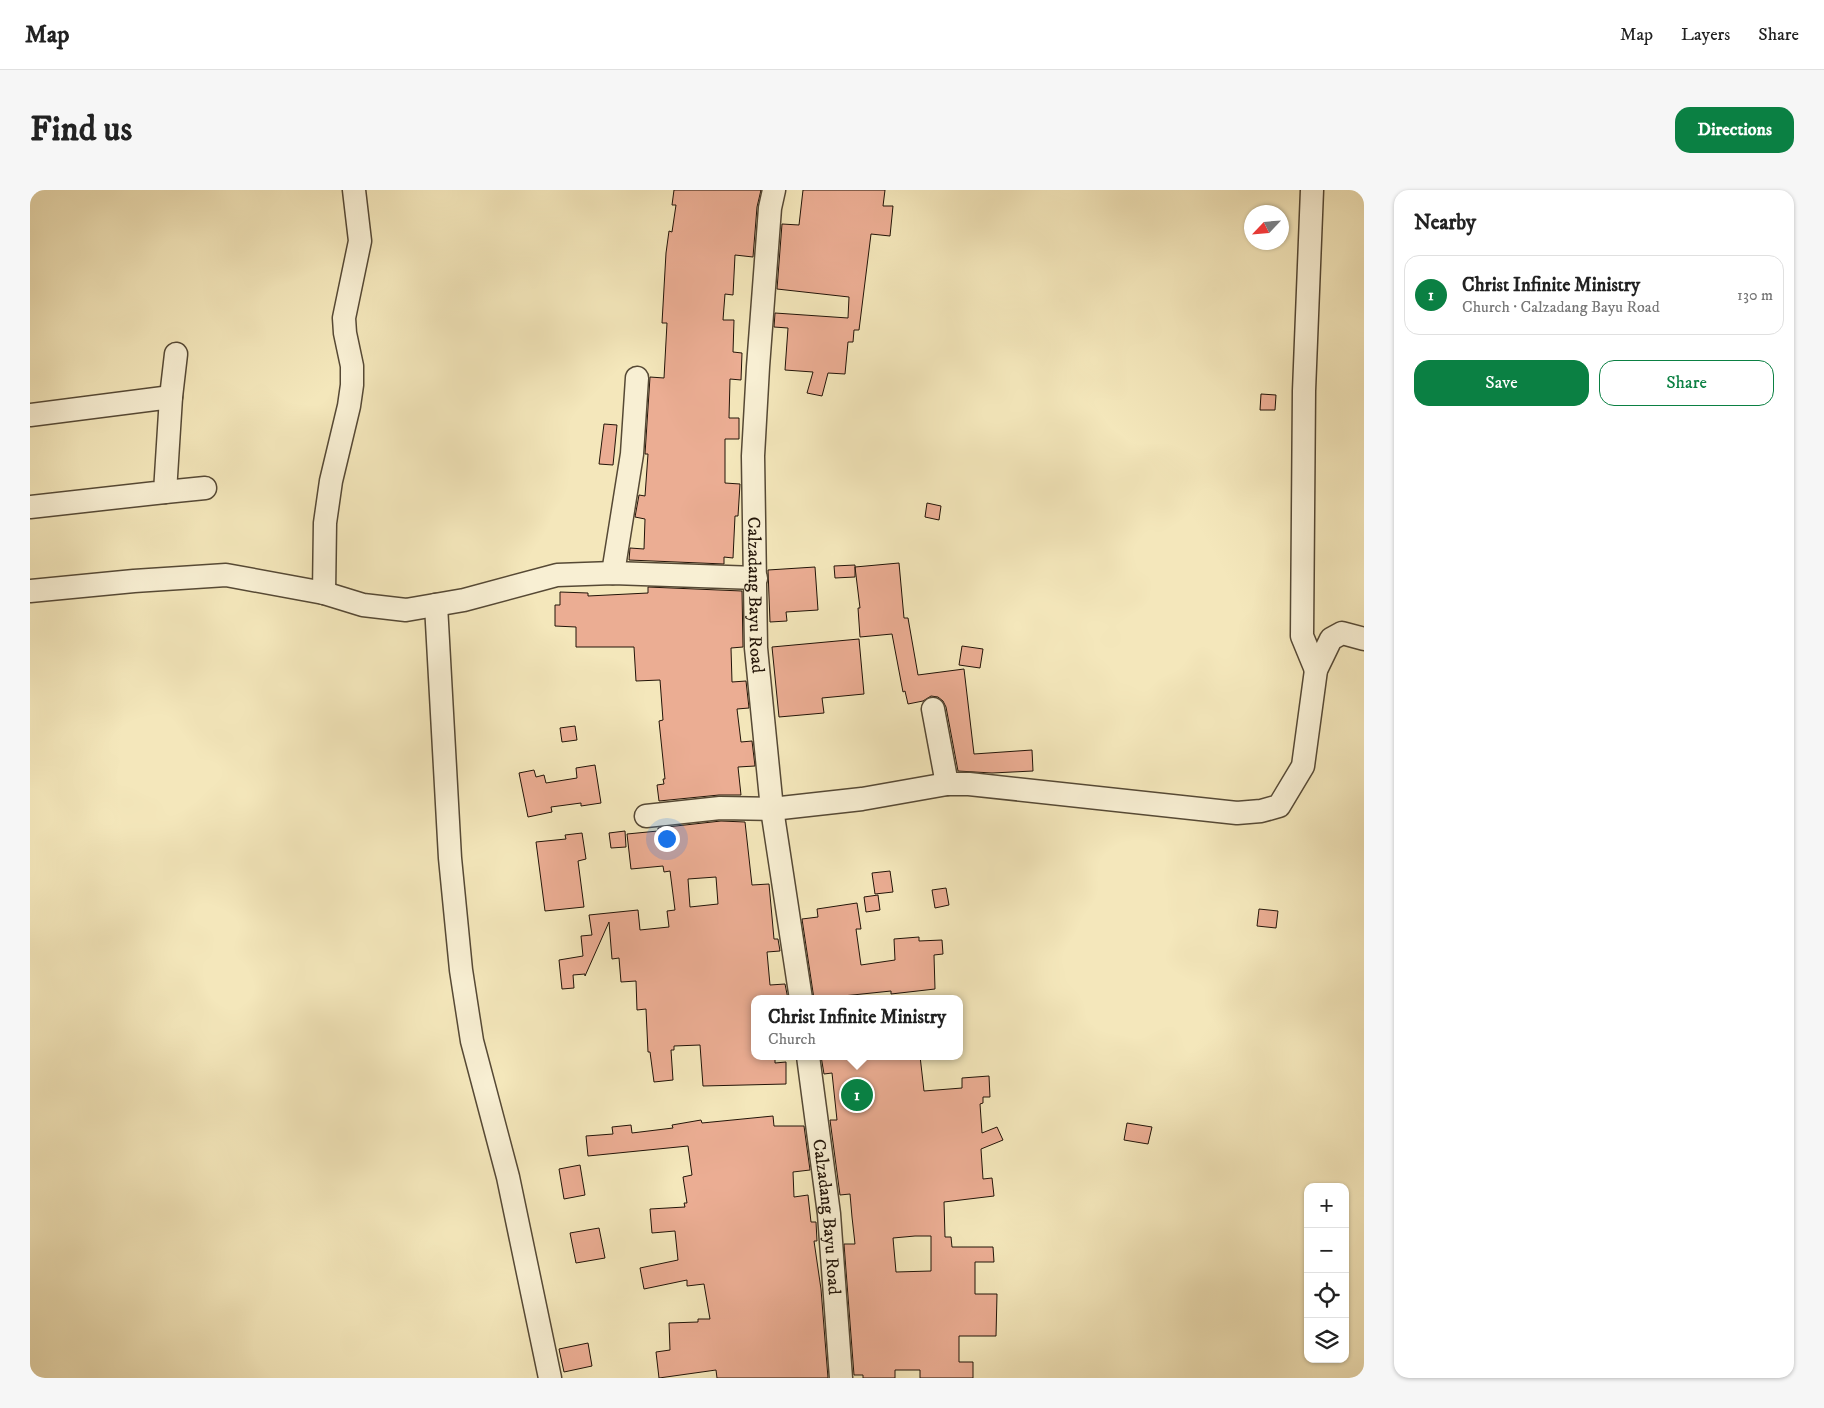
<!DOCTYPE html>
<meta charset="utf-8">
<style>
:root{--surface:#fff;--page:#f6f6f6;--text:#222;--muted:#767676;--line:#e0e0e0;--accent:#0b8043}
body{margin:0;font-family:"IM FELL DW Pica",serif;background:var(--page);color:var(--text)}
.controls{position:absolute;right:15px;bottom:15px;display:grid;overflow:hidden;border-radius:10px;box-shadow:0 1px 4px #0004}
.controls button{width:45px;height:45px;display:grid;place-items:center;padding:0;border:0;border-bottom:1px solid var(--line);background:var(--surface);color:var(--text);font:25px sans-serif}
.compass{position:absolute;left:1214px;top:15px;width:45px;height:45px;border-radius:50%;background:var(--surface);box-shadow:0 1px 4px #0004;rotate:244deg}
.you{position:absolute;left:636px;top:648px;width:18px;height:18px;margin:-12px;border:4px solid #fff;border-radius:50%;background:#1a73e8;box-shadow:0 0 0 8px #1a73e833}
.badge{display:grid;place-items:center;width:32px;height:32px;border-radius:50%;background:var(--accent);color:#fff;font-size:16px;font-weight:700}
.pin{position:absolute;translate:-50% -50%;border:2px solid #fff;box-shadow:0 1px 5px #0006}
.popup{position:absolute;left:721px;top:805px;width:212px;height:65px;box-sizing:border-box;display:grid;place-content:center;border-radius:10px;background:var(--surface);filter:drop-shadow(0 1px 4px #0005);font-size:16px;white-space:nowrap;color:var(--muted)}
.popup b{font-size:19px;color:var(--text)}
.popup::after{content:'';position:absolute;left:50%;top:100%;margin-left:-10px;border:10px solid transparent;border-top-color:var(--surface)}
.list{margin:0;padding:0;list-style:none}
h2{display:flex;justify-content:space-between;align-items:center;height:65px;margin:0;padding:0 20px;font-size:21px}
h2 small{font-size:16px;font-weight:400;color:var(--muted)}
.list li{display:grid;grid-template-columns:32px 1fr auto;gap:15px;align-items:center;box-sizing:border-box;height:80px;margin:0 10px 10px;padding:0 10px;border:1px solid var(--line);border-radius:15px}
.list b{display:block;font-size:19px;white-space:nowrap}
.list p{margin:0;font-size:16px;white-space:nowrap;color:var(--muted)}
.list em{font-size:16px;font-style:normal;color:var(--muted)}
.actions{display:flex;gap:10px;padding:15px 20px}
.actions a{flex:1;padding:11px 0;border:1px solid var(--accent);border-radius:15px;text-align:center;font-size:18px;color:var(--accent)}
.actions .main{background:var(--accent);color:#fff}
.icon{flex:none;width:28px;height:28px;fill:none;stroke:currentColor;stroke-width:2;stroke-linecap:round;stroke-linejoin:round}
.map{position:relative;flex:none;width:1334px;height:1188px;overflow:hidden;border-radius:15px}
header{display:flex;align-items:center;gap:30px;box-sizing:border-box;height:70px;padding:0 25px;background:var(--surface);border-bottom:1px solid var(--line)}
header strong{font-size:24px}
nav{display:flex;gap:28px;margin-inline-start:auto;font-size:18px}
.intro{display:flex;align-items:center;justify-content:space-between;box-sizing:border-box;height:120px;padding:0 30px}
h1{margin:0;font-size:35px}
.button{padding:12px 22px;border-radius:15px;background:var(--accent);color:#fff;font-size:18px;font-weight:700}
main{display:flex;gap:30px;padding:0 30px}
aside{flex:1;background:var(--surface);border-radius:15px;box-shadow:0 1px 4px #0004}
.map>svg:first-child{display:block}
.building{fill:#ebad93;stroke:#221408;fill-rule:evenodd}
.lines{fill:none;stroke-linecap:round;stroke-linejoin:round}
.minor-casing{stroke:#564935;stroke-width:25}
.minor{stroke:#f8efd3;stroke-width:22}
.labels{text-anchor:middle;stroke-width:5;stroke-linejoin:round;paint-order:stroke}
.street-label{font-size:18px;fill:#221408;stroke:#f8efd3}
</style>
<header>
<strong>Map</strong>
<nav><a>Map</a><a>Layers</a><a>Share</a></nav>
</header>
<div class="intro"><h1>Find us</h1><a class="button">Directions</a></div>
<main>
<div class="map">
<svg width="1334" height="1188" viewBox="0 0 1334 1188">
<rect width="100%" height="100%" fill="#f4e7bb"/>
<filter id="stains"><feTurbulence type="fractalNoise" baseFrequency=".004" numOctaves="4"/><feColorMatrix values="0 0 0 0 .2 0 0 0 0 .09 0 0 0 0 .02 0 0 0 .5 -.17"/></filter>
<radialGradient id="worn" r=".72"><stop offset=".6" stop-color="#630" stop-opacity="0"/><stop offset="1" stop-color="#630" stop-opacity=".3"/></radialGradient>
<!-- building -->
<path class="building" d="M644,0H731L727,17L723,67L705,65L703,105L695,104L693,130H704L703,162L712,163L711,190L700,189L699,228H709V249H695V293L710,294L708,326H705L703,368L694,367V374L599,370L600,358L614,359L615,329L605,327L609,305L615,306L618,264H615L620,187L634,188L637,133H632L636,63L639,41L642,42L646,15H642Z
M773,0H855L853,16H863L860,46L841,44L829,140H824L823,152H818L815,184L798,183L792,206L777,203L783,182L755,180L758,138L744,137L745,123L818,128L819,107L747,99L752,34L769,35Z
M1231,204L1246,205L1245,220H1230Z
M574,234L587,235L583,275L569,274Z
M897,313L911,316L909,330L895,327Z
M869,373L874,428H878L888,485L934,479L944,564L1002,560L1003,581L962,583L928,581L916,517L913,511L908,507L901,506L893,511L878,514L875,501L873,502L862,444L830,447L828,418H830L825,377Z
M825,375V387L805,388L804,376Z
M785,377L788,420L756,422L757,431L740,432L738,380Z
M618,397L712,401L713,457L701,458L702,492L716,491L719,518L707,519L711,552L722,551L725,576L708,577L711,605H689L629,611L627,595L634,594L633,589H635L629,531L633,530L630,490L606,491L604,457H546V437L525,436V415H530V402L558,403V406L618,403Z
M829,449L834,504L792,508L794,523L749,527L742,457Z
M932,456L953,459L950,478L929,475Z
M545,536L547,550L532,552L530,538Z
M565,575L571,613L551,616V613L521,617L522,622L498,627L489,583L504,580L506,587L514,585L516,593L547,588L546,578Z
M691,631L715,632L722,695L739,694L744,749H748L750,761L737,762L740,795L755,794L758,809H724V866H745V873L756,872V894L673,896L670,855L644,856V860H641L643,890L624,892L620,862H618L616,819L607,820L606,791L591,792L589,768L582,769L579,732L555,786V784L543,785L544,798L532,799L529,770L553,766L551,746L562,745L559,725L608,720L610,740L639,737L637,721L645,720L640,681L634,682L633,676L601,679L597,644L628,641V638ZM686,687L688,714L660,717L658,689Z
M595,641L596,657L581,658L579,643Z
M552,643L556,669L548,671L554,717L515,721L506,652L536,649L535,645Z
M860,681L863,702L845,704L842,683Z
M916,698L919,715L905,718L902,700Z
M848,705L850,720L836,722L834,707Z
M827,713L831,739H826L831,775L865,770L864,749L889,747V751L912,750L913,764L904,765L905,799L861,804V801L784,809L772,729L788,727L787,719Z
M1229,719L1248,721L1246,738L1227,736Z
M791,866H890L894,901L932,898V888L959,886L960,907H953V913L950,914L952,943L967,937L973,950L951,959L953,989L962,988L964,1006L914,1012L915,1047H921L922,1057H963L964,1072H945V1104H967L966,1146H929V1172H943V1188H890V1180H865V1188H833V1185H824L814,1054H825L822,1027L820,1004L810,1005L800,930H807L802,883L794,884ZM885,1046H901V1081L866,1082L863,1048Z
M743,926L744,936H774L780,980L763,982L764,1007L778,1005L781,1032H786L787,1051H784L791,1099L798,1188H687L686,1180L629,1188L626,1162L640,1160L639,1133L668,1132V1129H680L674,1094L657,1096V1090L614,1099L610,1078L648,1070L645,1041L622,1043L620,1019L655,1017L654,1013H657L653,987L662,985L658,956L558,966L556,946L583,944L582,937L601,935L602,943L643,938L642,935L671,930L672,933Z
M1097,933L1122,937L1118,954L1094,950Z
M550,975L555,1005L534,1009L529,979Z
M569,1038L575,1068L546,1073L540,1043Z
M558,1153L562,1176L534,1182L529,1159Z"/>
<g class="lines">
<defs>
<g id="minor">
<path id="s1" d="M744,0L740,18L728,177L723,266L726,458L742,619L771,809"/>
<path d="M1282,0L1274,201L1272,446L1286,480"/>
<path d="M141,207L146,164"/>
<path d="M0,225L141,207L135,302L0,317"/>
<path d="M135,302L175,298"/>
<path d="M583,383L602,264L607,188"/>
<path d="M0,401L104,391L196,385L294,403L333,415L376,420L434,410L527,385L583,383L726,388"/>
<path d="M294,403L295,333L301,291L319,216L322,195V176L315,143L314,128L330,51L324,0"/>
<path d="M406,415L420,668L431,780L442,851L478,987L520,1188"/>
<path d="M903,519L917,594"/>
<path d="M616,626L690,618L742,619L832,609L917,594H939L1207,623L1231,621L1249,616L1273,576L1286,480L1301,449L1312,443L1334,449"/>
<path id="s2" d="M778,866L799,1024L811,1188"/>
</g>
</defs>
<!-- minor casing -->
<use href="#minor" class="minor-casing"/>
<!-- minor -->
<use href="#minor" class="minor"/>
</g>
<g class="labels">
<!-- street labels -->
<g class="street-label">
<text dy="6" stroke="none"><textPath href="#s1" startOffset="406">Calzadang Bayu Road</textPath></text>
<text dy="6" stroke="none"><textPath href="#s2" startOffset="162">Calzadang Bayu Road</textPath></text>
</g>
</g>
<rect width="100%" height="100%" filter="url(#stains)"/>
<rect width="100%" height="100%" fill="url(#worn)"/>
</svg>
<div class="controls">
<button>+</button>
<button>−</button>
<button><svg class="icon" aria-label="locate" viewBox="0 0 24 24"><circle cx="12" cy="12" r="6"/><path d="M12 2v4M12 18v4M2 12h4M18 12h4"/></svg></button>
<button><svg class="icon" aria-label="layers" viewBox="0 0 24 24"><path d="M12 4l9 5-9 5-9-5zM3 14l9 5 9-5"/></svg></button>
</div>
<svg class="compass" viewBox="-18 -18 36 36"><path d="M0-13l5 13h-10z" fill="#e53935"/><path d="M0 13l5-13h-10z" fill="#767676"/></svg>
<div class="you"></div>
<div class="pin badge" style="left:827px;top:905px">1</div>
<div class="popup"><b>Christ Infinite Ministry</b>Church</div>
</div>
<aside>
<h2>Nearby<small></small></h2>
<ul class="list">
<li><span class="badge">1</span><div><b>Christ Infinite Ministry</b><p>Church · Calzadang Bayu Road</p></div><em>130 m</em></li>
</ul>
<div class="actions"><a class="main">Save</a><a>Share</a></div>
</aside>
</main>
